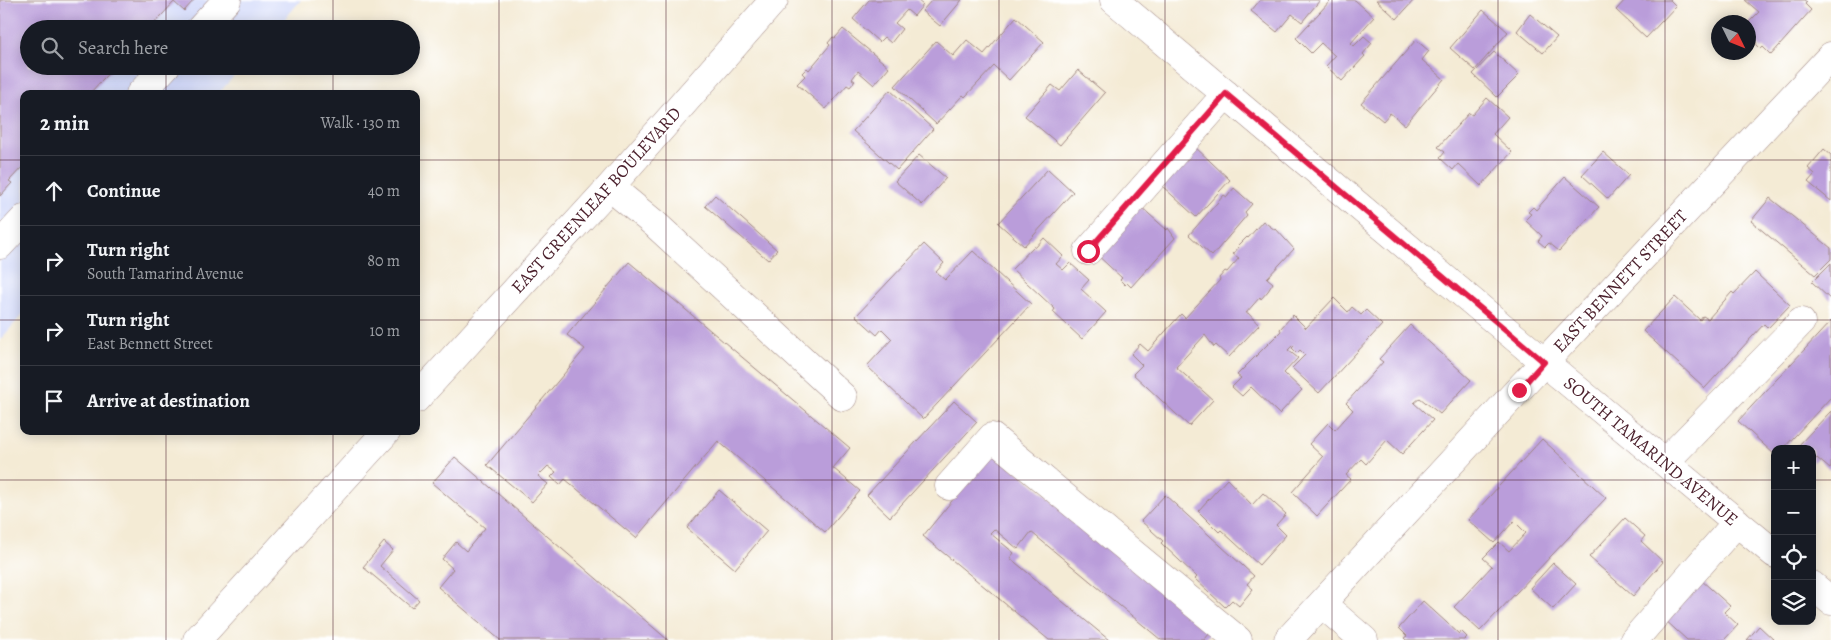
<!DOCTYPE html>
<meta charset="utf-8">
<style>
:root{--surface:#171b24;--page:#242831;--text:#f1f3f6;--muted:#9ea1a6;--line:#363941}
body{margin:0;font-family:Alegreya,serif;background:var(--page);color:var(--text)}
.controls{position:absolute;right:15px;bottom:15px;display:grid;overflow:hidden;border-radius:10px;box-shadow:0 2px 12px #0003}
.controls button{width:45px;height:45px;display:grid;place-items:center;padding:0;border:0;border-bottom:1px solid var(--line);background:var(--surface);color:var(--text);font:25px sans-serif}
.compass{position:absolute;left:1711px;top:15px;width:45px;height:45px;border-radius:50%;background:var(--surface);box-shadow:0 2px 12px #0003;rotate:133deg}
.stop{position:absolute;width:15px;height:15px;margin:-11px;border:4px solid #e11d48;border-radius:50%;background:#fff}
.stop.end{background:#e11d48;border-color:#fff;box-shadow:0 1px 5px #0008}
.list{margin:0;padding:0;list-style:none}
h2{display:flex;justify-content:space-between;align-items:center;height:65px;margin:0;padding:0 20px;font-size:21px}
h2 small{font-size:16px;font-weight:400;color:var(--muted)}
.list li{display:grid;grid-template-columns:32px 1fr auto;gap:15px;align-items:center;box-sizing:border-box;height:70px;padding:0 20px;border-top:1px solid var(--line)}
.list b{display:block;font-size:19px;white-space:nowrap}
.list p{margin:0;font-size:16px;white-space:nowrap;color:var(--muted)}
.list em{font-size:16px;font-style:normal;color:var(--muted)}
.icon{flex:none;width:28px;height:28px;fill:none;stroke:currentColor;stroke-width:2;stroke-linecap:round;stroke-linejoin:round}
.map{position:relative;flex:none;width:1831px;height:640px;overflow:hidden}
.search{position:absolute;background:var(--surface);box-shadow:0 2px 12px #0003;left:20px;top:20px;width:400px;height:55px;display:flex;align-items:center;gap:12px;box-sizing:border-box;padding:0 18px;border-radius:28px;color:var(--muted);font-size:19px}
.panel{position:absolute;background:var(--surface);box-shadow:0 2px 12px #0003;left:20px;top:90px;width:400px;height:345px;border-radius:10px}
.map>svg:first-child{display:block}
.built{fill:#d2d9f9}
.building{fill:#ba9dda}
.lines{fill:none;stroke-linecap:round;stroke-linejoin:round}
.minor-casing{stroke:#9f8580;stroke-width:29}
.minor{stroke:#fff;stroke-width:28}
.route{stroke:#e11d48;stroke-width:6}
.grid{fill:none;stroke:#4a1f2b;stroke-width:1;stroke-opacity:0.55}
.labels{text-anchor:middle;stroke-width:4;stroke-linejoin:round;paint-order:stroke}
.street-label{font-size:18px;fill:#4a1f2b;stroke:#fff}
</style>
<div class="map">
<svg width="1831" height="640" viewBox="0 0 1831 640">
<rect width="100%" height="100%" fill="#fff"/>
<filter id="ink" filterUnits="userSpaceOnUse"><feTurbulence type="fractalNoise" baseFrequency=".02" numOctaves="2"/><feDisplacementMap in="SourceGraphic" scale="10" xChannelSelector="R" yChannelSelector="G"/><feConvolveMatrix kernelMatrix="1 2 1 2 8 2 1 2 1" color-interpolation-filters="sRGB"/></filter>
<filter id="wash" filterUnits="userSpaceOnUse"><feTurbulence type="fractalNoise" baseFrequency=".0096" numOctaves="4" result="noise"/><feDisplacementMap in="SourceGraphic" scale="20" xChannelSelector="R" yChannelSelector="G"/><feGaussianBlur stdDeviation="1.12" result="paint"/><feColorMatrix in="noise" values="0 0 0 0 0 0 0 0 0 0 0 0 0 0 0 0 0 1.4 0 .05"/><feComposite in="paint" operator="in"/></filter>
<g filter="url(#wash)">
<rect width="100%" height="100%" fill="#f4ebd5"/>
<!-- built -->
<path class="built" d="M0,0H301L276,29H29V66H243L218,94H24V313L0,340Z"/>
<g id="blocks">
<!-- building -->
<path class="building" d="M0,0H194L184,11L174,2L149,29H29V66H115L89,94H24V165L9,181L12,183L0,196Z
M869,0H917L923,5L914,16L907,10L895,23L902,29L891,43L884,37L879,42L853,19Z
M932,0H962L940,26L922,11Z
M1260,0H1320L1302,22L1292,14L1277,32L1251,11Z
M1331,0H1355L1374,17L1351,43L1354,46L1364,36L1372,43L1363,54L1365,56L1342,81L1326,66L1335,56L1321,43L1311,53L1296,38Z
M1376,0H1414L1397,19Z
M1625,0H1670L1676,6L1646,38L1616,10Z
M1745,0H1804L1807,2L1805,4L1811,10L1771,55L1763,47L1761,49L1756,44L1757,43L1751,37L1748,40V23L1759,12Z
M1483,10L1508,32L1475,70L1450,48Z
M1530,14L1557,37L1543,53L1517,31Z
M1016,17L1044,42L1009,80L994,66L965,97L963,95L936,124L895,86L936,41L953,56L967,40L984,54Z
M843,29L889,67L874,85L858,71L852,79L855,81L850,87L847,85L826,109L797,84L805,76L802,73L807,68L809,70L830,45L828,43L833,37L835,38Z
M1416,40L1429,51L1422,60L1444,79L1405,125L1390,113L1383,121L1361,103Z
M1494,52L1519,75L1497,97L1473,74Z
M1078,70L1105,93L1060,145L1025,116L1052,85L1060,91Z
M890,90L933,129L897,170L853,131Z
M1487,98L1508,117L1493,134L1512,152L1481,186L1458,164L1453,170L1440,158L1445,152L1438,147L1469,113L1472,115Z
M1193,145L1230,180L1196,217L1161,185Z
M1824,149L1831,155V201L1808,182L1815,174L1808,168Z
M1603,152L1629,175L1608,199L1582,175Z
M919,155L946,178L922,205L895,181Z
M1048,169L1073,192L1024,246L998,223Z
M1565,177L1599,207L1559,251L1549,243L1545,247L1538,241L1542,236L1525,220L1531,214L1528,212L1533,207L1536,210Z
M1234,188L1252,204L1245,212L1247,215L1212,256L1189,235L1224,195L1227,197Z
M715,195L777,250L768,260L705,206Z
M1770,198L1831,248V259L1815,275L1751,221Z
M1140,206L1167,230L1168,228L1175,238L1131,287L1127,283L1125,285L1120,280L1122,278L1095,253Z
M1263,221L1275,230L1276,229L1294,249L1267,278L1273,283L1268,291L1261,299L1260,297L1246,313H1248L1259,325L1229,357L1216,345L1214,347L1205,335L1176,367L1213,400L1189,426L1133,374L1142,365L1131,354L1140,344L1148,351L1181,314L1185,318L1220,280L1219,278L1225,271L1227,272L1239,258L1233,254L1239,247L1238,246L1247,237L1248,238Z
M1044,238L1063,256L1056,264L1063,270L1070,263L1089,280L1081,289L1106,312L1082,339L1053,312L1055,309L1012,269L1034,246L1035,248Z
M924,244L944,263L936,272L945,280L973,251L1031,304L923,419L867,366L892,339L882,329L877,335L856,316Z
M629,262L850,448L833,468L860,491L825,532L718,441L636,538L565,479L560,485L551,477L556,472L548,466L538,476L548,484L532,502L487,465L585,349L567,335Z
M1831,263V300L1812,282Z
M1755,272L1790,305L1768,328L1764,324L1705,388L1643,331L1675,297L1700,320L1703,316L1708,319L1732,292L1734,294Z
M1334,298L1348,312L1352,307L1361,315L1366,310L1382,325L1319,393L1292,368L1305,355L1300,350L1297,353L1292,348L1294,346L1293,345L1288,350L1298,358L1284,373L1302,390L1279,414L1251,387L1242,396L1232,387L1241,378L1237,375L1281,331L1280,329L1293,315L1306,328Z
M1831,321V397L1783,449H1775V455L1738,421Z
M1410,325L1471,380L1440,414L1420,398L1414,403L1433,420L1402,454L1387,440L1366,464L1361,459L1346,475L1351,479L1317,516L1292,492L1323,457L1309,444L1328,423L1335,430L1353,410L1346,403L1383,362L1379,359Z
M954,401L977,422L890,517L867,495Z
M1831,411V467L1830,469L1817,458L1813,462L1812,461V449L1797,447Z
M1542,439L1606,498L1480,631L1454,607L1492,566L1483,558L1499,542L1509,551L1526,533L1514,521L1494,543L1468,520Z
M993,451L1211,632L1204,640H1161L1031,532L1018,549L994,529L990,533L1014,553L1010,558L1109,640H1049L923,536Z
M455,457L668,640H500L438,587L453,569L442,559L456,542L466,551L485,528L432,483Z
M1227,479L1252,505L1263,493L1286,514L1276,525L1286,535L1259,565L1221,530L1219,532L1198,511Z
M719,490L767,531L735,569L687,528Z
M1165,495L1254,576L1247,584L1253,589L1239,606L1232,600L1225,607L1195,579L1197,577L1161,543L1163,541L1141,521Z
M1625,518L1645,536L1641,541L1663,562L1633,596L1589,557Z
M384,542L393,550L380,566L419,600L412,608L363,567Z
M1553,563L1576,584L1553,609L1530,588Z
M1701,580L1730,606L1724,612L1738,625L1724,640H1687L1664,619Z
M1423,601L1459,634L1461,631L1467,637L1464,640H1406L1404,638L1407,636L1399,628Z
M1759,626L1774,640H1747Z"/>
</g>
</g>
<g filter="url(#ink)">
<use href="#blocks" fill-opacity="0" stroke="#9f8580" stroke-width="1"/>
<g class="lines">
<defs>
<path id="minor" d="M1114,0L1544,362L1775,554
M200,29L227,0
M140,94L166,66
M610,187L655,224L843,397
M0,245L24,219
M1088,251L1226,94
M416,399L610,187L774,0
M1665,462L1801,322
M949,486L992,437L1238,640
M1812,585L1831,601
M1322,604L1364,640
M197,640L387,431
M1288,640L1519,389L1831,56
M1634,640L1737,522"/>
</defs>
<!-- minor casing -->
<use href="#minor" class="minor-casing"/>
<!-- minor -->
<use href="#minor" class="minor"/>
</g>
</g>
<g class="lines" filter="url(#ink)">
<!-- route -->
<path class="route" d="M1088,251L1226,94L1544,362L1519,390"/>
</g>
<!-- grid -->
<path class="grid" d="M166,0V29M333,0V29M499,0V640M666,0V640M832,0V640M999,0V640M1165,0V640M1332,0V640M1498,0V640M1665,0V640M166,66V94M333,66V94M0,160H24M416,160H1831M0,320H24M416,320H1831M166,431V640M333,431V640M0,480H1775M1812,480H1831"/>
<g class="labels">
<!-- street labels -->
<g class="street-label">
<text transform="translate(596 200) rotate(-48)" y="6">EAST GREENLEAF BOULEVARD</text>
<text transform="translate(1620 281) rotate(-47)" y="6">EAST BENNETT STREET</text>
<text transform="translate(1651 451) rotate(40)" y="6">SOUTH TAMARIND AVENUE</text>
</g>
</g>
</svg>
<div class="controls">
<button>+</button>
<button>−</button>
<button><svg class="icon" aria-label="locate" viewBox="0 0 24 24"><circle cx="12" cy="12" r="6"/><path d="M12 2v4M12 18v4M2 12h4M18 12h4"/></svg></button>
<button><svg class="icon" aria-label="layers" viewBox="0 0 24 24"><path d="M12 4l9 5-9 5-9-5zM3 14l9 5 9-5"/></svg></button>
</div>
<svg class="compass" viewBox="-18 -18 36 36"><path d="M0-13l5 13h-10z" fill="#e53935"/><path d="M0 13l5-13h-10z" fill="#9ea1a6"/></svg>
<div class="stop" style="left:1088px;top:251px"></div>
<div class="stop end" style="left:1519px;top:390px"></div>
<div class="search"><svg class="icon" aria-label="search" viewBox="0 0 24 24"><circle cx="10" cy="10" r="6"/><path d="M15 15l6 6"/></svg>Search here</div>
<section class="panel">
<h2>2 min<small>Walk · 130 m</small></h2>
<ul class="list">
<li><svg class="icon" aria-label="ahead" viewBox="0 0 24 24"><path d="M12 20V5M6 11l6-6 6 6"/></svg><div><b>Continue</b></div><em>40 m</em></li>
<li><svg class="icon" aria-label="right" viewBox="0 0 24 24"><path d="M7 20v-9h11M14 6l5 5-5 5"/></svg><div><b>Turn right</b><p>South Tamarind Avenue</p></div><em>80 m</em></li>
<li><svg class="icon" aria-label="right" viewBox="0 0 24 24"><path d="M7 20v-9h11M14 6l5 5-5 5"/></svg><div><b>Turn right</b><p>East Bennett Street</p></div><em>10 m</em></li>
<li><svg class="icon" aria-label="arrive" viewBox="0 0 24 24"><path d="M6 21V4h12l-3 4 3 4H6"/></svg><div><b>Arrive at destination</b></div></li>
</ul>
</section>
</div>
